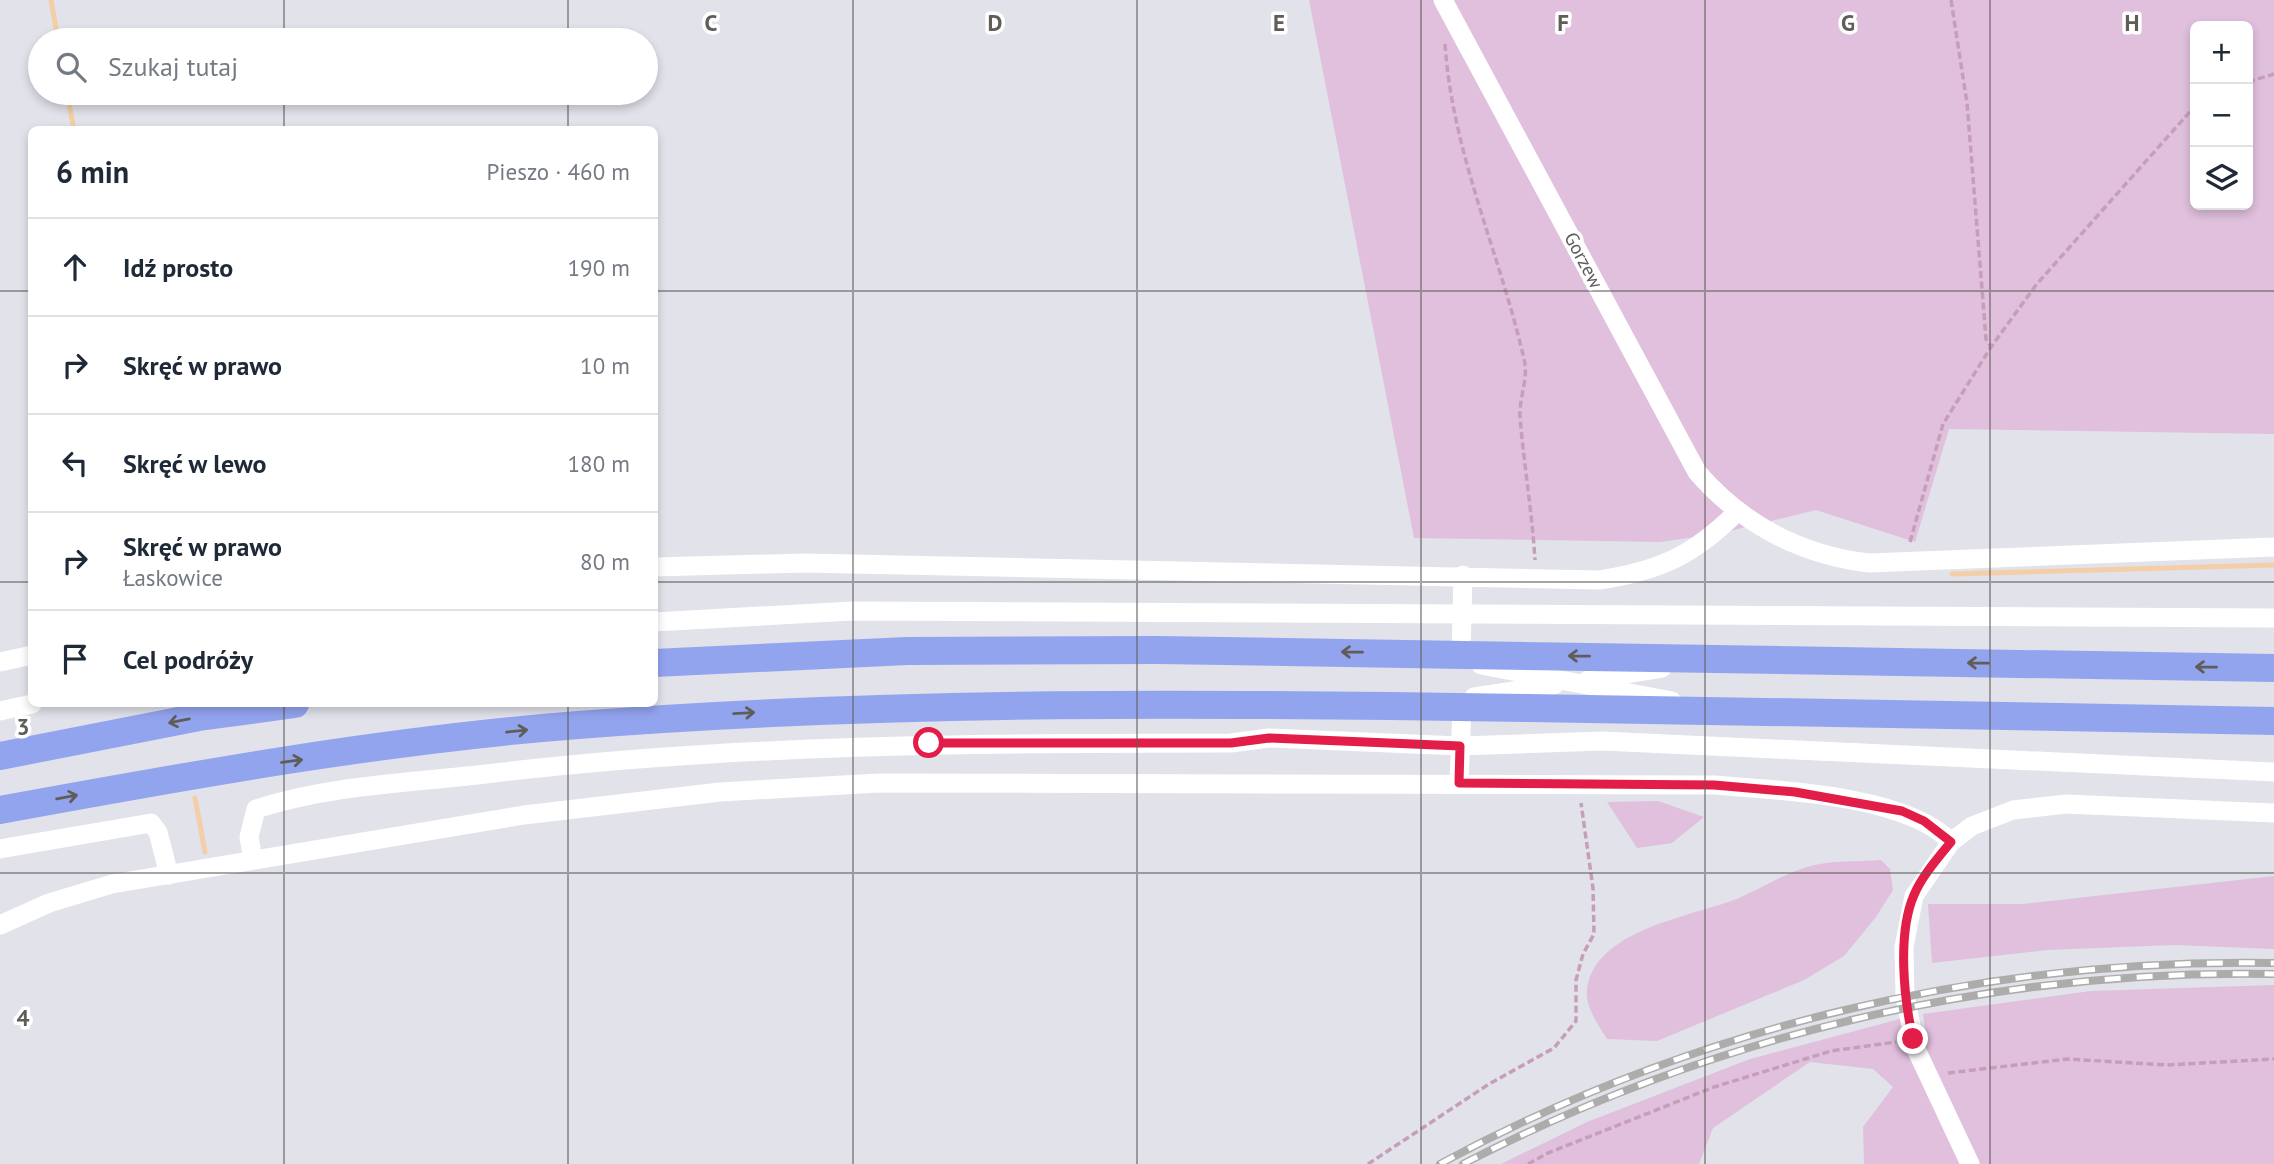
<!DOCTYPE html>
<html lang="pl">
<meta charset="utf-8">
<style>
:root{--surface:#fff;--page:#f2f2f3;--text:#1f2937;--muted:#747a83;--line:#e0e1e3}
body{margin:0;font-family:"PT Sans",sans-serif;background:var(--page);color:var(--text)}
.controls{position:absolute;right:21px;top:21px;display:grid;overflow:hidden;border-radius:10px;box-shadow:0 4px 10px #0003}
.controls button{width:63px;height:63px;display:grid;place-items:center;padding:0;border:0;border-bottom:2px solid var(--line);background:var(--surface);color:var(--text);font:35px sans-serif}
.stop{position:absolute;width:21px;height:21px;margin:-16px;border:5px solid #e11d48;border-radius:50%;background:#fff}
.stop.end{background:#e11d48;border-color:#fff;box-shadow:0 2px 7px #0008}
.list{margin:0;padding:0;list-style:none}
h2{display:flex;justify-content:space-between;align-items:center;height:91px;margin:0;padding:0 28px;font-size:30px}
h2 small{font-size:23px;font-weight:400;color:var(--muted)}
.list li{display:grid;grid-template-columns:46px 1fr auto;gap:21px;align-items:center;box-sizing:border-box;height:98px;padding:0 28px;border-top:2px solid var(--line)}
.list b{display:block;font-size:26px;white-space:nowrap}
.list p{margin:0;font-size:23px;white-space:nowrap;color:var(--muted)}
.list em{font-size:23px;font-style:normal;color:var(--muted)}
.icon{flex:none;width:38px;height:38px;fill:none;stroke:currentColor;stroke-width:2;stroke-linecap:round;stroke-linejoin:round}
.map{position:relative;flex:none;width:2274px;height:1164px;overflow:hidden}
.search{position:absolute;background:var(--surface);box-shadow:0 4px 10px #0003;left:28px;top:28px;width:630px;height:77px;display:flex;align-items:center;gap:18px;box-sizing:border-box;padding:0 24px;border-radius:38px;color:var(--muted);font-size:26px}
.panel{position:absolute;background:var(--surface);box-shadow:0 4px 10px #0003;left:28px;top:126px;width:630px;height:581px;border-radius:10px}
.map>svg:first-child{display:block}
.green{fill:#e0c0dd;fill-rule:evenodd}
.lines{fill:none;stroke-linecap:round;stroke-linejoin:round}
.stream{stroke:#f4cea7;stroke-width:5}
.path{stroke:#c79eb9;stroke-width:3.5;stroke-dasharray:7 3.5;stroke-linecap:butt}
.minor{stroke:#fff;stroke-width:19}
.highway{stroke:#93a4ef;stroke-width:28}
.rail-casing{stroke:#acacab;stroke-width:8}
.rail{stroke:#fff;stroke-width:5;stroke-dasharray:16;stroke-linecap:butt}
.oneway{stroke:#605d59}
.route{stroke:#e11d48;stroke-width:9}
.grid{fill:none;stroke:#605d59;stroke-width:2;stroke-opacity:0.55}
.labels{text-anchor:middle;stroke-width:7;stroke-linejoin:round;paint-order:stroke}
.street-label{font-size:19px;fill:#605d59;stroke:#fff}
.grid-label{font-size:23px;text-anchor:middle;font-weight:bold;fill:#605d59;stroke:#fff;stroke-width:7;stroke-linejoin:round;paint-order:stroke}
</style>
<div class="map">
<svg width="2274" height="1164" viewBox="0 0 2274 1164">
<rect width="100%" height="100%" fill="#e1e2ea"/>
<!-- green -->
<path class="green" d="M1309,0H2274V434L1949,429L1915,542L1816,510L1717,534L1660,542L1414,538ZM2195,26H2248V205H2195Z
M1658,801L1704,817L1672,843L1637,848L1607,802Z
M1881,860L1890,869L1893,890L1876,917L1844,956L1804,980L1657,1041L1607,1039C1599,1026 1585,1007 1587,990C1594,929 1692,917 1739,898C1761,889 1783,874 1807,867C1829,860 1858,862 1881,860Z
M2274,876V949L2174,945L2047,950L1932,963L1928,904H2023Z
M2274,985V1164H1864L1863,1127L1893,1087L1873,1069L1810,1062L1713,1128L1699,1164H1501L1587,1122L1750,1059L1900,1019L1907,1046L1926,1036L1923,1014L2091,991Z"/>
<g class="lines">
<!-- stream -->
<path class="stream" d="M51,0L58,40
M67,93L74,130
M1952,574L2274,565
M195,798L205,852"/>
<!-- path -->
<path class="path" d="M1951,0L1967,103L1986,339L1991,347
M1445,44C1452,152 1500,254 1524,359C1529,377 1519,398 1520,417C1524,465 1532,512 1535,560
M2248,82L2274,74
M1910,542L1943,424L1991,347L2036,285L2195,106
M1948,1073L2067,1059L2167,1065L2274,1059
M1368,1164L1489,1084L1554,1048L1576,1021V980L1583,954L1594,934L1593,888L1581,803
M1528,1164L1548,1153L1714,1087L1831,1051L1896,1042"/>
<!-- minor -->
<path class="minor" d="M1443,0L1697,472C1742,524 1801,555 1869,563L2274,547
M654,567L805,563L1599,580C1660,571 1694,555 1738,511
M654,622L852,611L2274,618
M1461,654L1463,575
M0,662L32,655
M1481,665L1672,701
M1588,680L1662,668
M1474,697L1554,685
M0,711L32,704
M1459,783L1462,707
M0,849L151,823L158,832L169,875
M253,860L249,837L256,809C330,785 409,783 486,774C734,744 982,743 1231,743L1269,738L1460,746L1602,741L2274,772
M0,925L49,903L112,884L524,815L720,792L879,783L1714,785C1777,790 1907,795 1951,842
M1970,1164L1916,1049L1905,997L1904,947L1914,896L1951,842L1972,826L2013,810L2066,804L2274,813"/>
<!-- highway -->
<path class="highway" d="M654,663L907,651L1158,650L2274,668
M0,756L199,717L295,704
M0,810C191,775 384,740 578,725C895,700 1212,703 1529,708C1777,712 2026,716 2274,721"/>
<defs>
<path id="rail" d="M1440,1164C1693,1027 1986,958 2274,963
M1463,1164C1712,1035 1994,969 2274,974"/>
</defs>
<!-- rail casing -->
<use href="#rail" class="rail-casing"/>
<!-- rail -->
<use href="#rail" class="rail"/>
</g>
<!-- one-way arrows -->
<defs><path id="oneway-shaft" d="M-6 0H5M1.5-3L5.5 0L1.5 3" fill="none" stroke-width="1.6" stroke-linecap="round" stroke-linejoin="round" transform="scale(1.75)"/></defs>
<g class="oneway">
<use href="#oneway-shaft" transform="translate(1352 652) rotate(-179)"/>
<use href="#oneway-shaft" transform="translate(1579 656) rotate(-179)"/>
<use href="#oneway-shaft" transform="translate(1978 663) rotate(-179)"/>
<use href="#oneway-shaft" transform="translate(2206 667) rotate(-179)"/>
<use href="#oneway-shaft" transform="translate(744 713) rotate(-3)"/>
<use href="#oneway-shaft" transform="translate(179 721) rotate(169)"/>
<use href="#oneway-shaft" transform="translate(517 731) rotate(-6)"/>
<use href="#oneway-shaft" transform="translate(292 761) rotate(-8)"/>
<use href="#oneway-shaft" transform="translate(67 797) rotate(-10)"/>
</g>
<g class="lines">
<!-- route -->
<path class="route" d="M929,743H1231L1269,738L1460,746L1459,783L1714,785L1795,792L1902,811L1924,821L1951,842C1938,858 1922,876 1914,895C1897,934 1904,999 1913,1039"/>
</g>
<!-- grid -->
<path class="grid" d="M284,0V40M568,0V40M853,0V1164M1137,0V1164M1421,0V1164M1705,0V1164M1990,0V1164M284,93V130M568,93V130M0,291H32M654,291H2274M0,582H32M654,582H2274M284,704V1164M568,704V1164M0,873H2274"/>
<g class="labels">
<!-- street labels -->
<g class="street-label">
<text transform="translate(1584 260) rotate(62)" y="7">Gorzew</text>
</g>
</g>
<g class="grid-label">
<text x="711" y="31">C</text>
<text x="995" y="31">D</text>
<text x="1279" y="31">E</text>
<text x="1563" y="31">F</text>
<text x="1848" y="31">G</text>
<text x="2132" y="31">H</text>
<text x="23" y="735">3</text>
<text x="23" y="1026">4</text>
</g>
</svg>
<div class="controls">
<button>+</button>
<button>−</button>
<button><svg class="icon" aria-label="layers" viewBox="0 0 24 24"><path d="M12 4l9 5-9 5-9-5zM3 14l9 5 9-5"/></svg></button>
</div>
<div class="stop" style="left:929px;top:743px"></div>
<div class="stop end" style="left:1913px;top:1039px"></div>
<div class="search"><svg class="icon" aria-label="search" viewBox="0 0 24 24"><circle cx="10" cy="10" r="6"/><path d="M15 15l6 6"/></svg>Szukaj tutaj</div>
<section class="panel">
<h2>6 min<small>Pieszo · 460 m</small></h2>
<ul class="list">
<li><svg class="icon" aria-label="ahead" viewBox="0 0 24 24"><path d="M12 20V5M6 11l6-6 6 6"/></svg><div><b>Idź prosto</b></div><em>190 m</em></li>
<li><svg class="icon" aria-label="right" viewBox="0 0 24 24"><path d="M7 20v-9h11M14 6l5 5-5 5"/></svg><div><b>Skręć w prawo</b></div><em>10 m</em></li>
<li><svg class="icon" aria-label="left" viewBox="0 0 24 24"><path d="M17 20v-9H6M10 6l-5 5 5 5"/></svg><div><b>Skręć w lewo</b></div><em>180 m</em></li>
<li><svg class="icon" aria-label="right" viewBox="0 0 24 24"><path d="M7 20v-9h11M14 6l5 5-5 5"/></svg><div><b>Skręć w prawo</b><p>Łaskowice</p></div><em>80 m</em></li>
<li><svg class="icon" aria-label="arrive" viewBox="0 0 24 24"><path d="M6 21V4h12l-3 4 3 4H6"/></svg><div><b>Cel podróży</b></div></li>
</ul>
</section>
</div>
